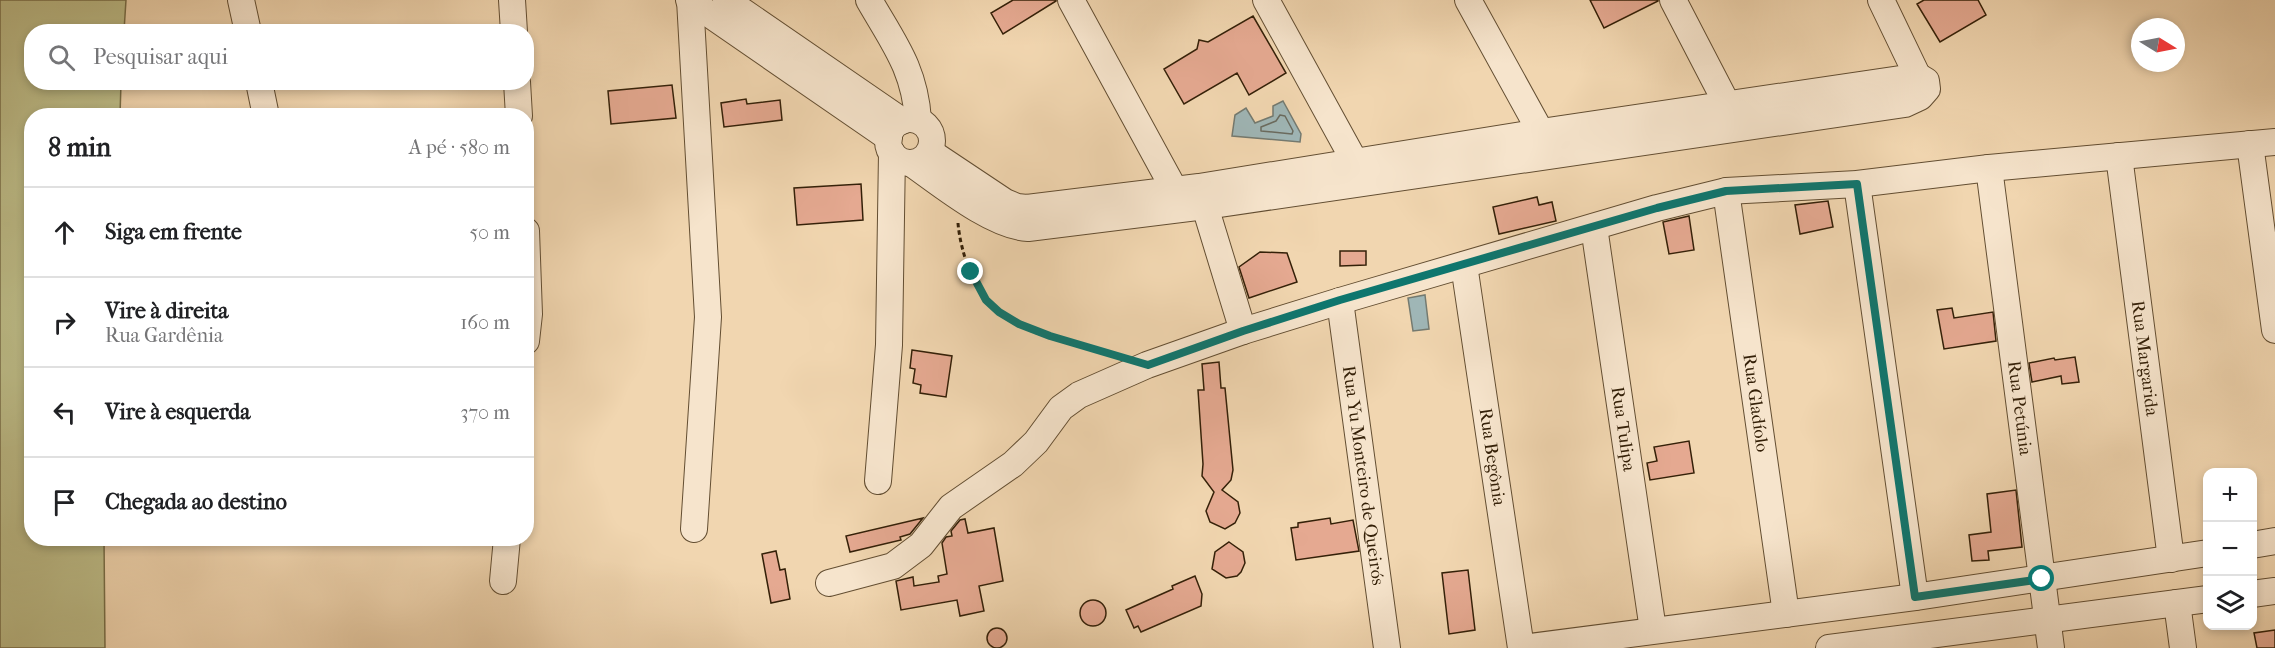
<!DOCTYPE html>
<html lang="pt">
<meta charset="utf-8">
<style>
:root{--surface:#fff;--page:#f2f2f2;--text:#202124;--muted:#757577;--line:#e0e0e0}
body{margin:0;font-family:"IM FELL French Canon",serif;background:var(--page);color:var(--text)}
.controls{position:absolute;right:18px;bottom:18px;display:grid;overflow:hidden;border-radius:12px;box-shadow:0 3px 9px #0003}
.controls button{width:54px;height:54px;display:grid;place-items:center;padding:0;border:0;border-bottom:2px solid var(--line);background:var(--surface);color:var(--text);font:30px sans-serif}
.compass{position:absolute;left:2131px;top:18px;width:54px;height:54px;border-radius:50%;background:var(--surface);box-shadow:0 3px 9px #0003;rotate:100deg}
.stop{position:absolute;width:18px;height:18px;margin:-14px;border:4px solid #0f766e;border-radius:50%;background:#fff}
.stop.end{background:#0f766e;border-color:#fff;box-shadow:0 2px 6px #0008}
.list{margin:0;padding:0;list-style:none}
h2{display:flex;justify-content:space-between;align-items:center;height:78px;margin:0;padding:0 24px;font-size:26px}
h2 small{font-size:20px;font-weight:400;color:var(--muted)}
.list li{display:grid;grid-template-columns:39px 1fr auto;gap:18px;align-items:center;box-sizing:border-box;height:90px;padding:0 24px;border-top:2px solid var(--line)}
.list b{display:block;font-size:22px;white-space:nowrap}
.list p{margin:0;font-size:20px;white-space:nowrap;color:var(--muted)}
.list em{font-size:20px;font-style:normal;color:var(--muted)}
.icon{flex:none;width:33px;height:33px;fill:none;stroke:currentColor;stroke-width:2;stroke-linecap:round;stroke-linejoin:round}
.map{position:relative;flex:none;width:2275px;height:648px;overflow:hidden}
.search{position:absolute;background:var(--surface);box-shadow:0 3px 9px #0003;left:24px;top:24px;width:510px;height:66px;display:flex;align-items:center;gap:15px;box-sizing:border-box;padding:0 21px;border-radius:24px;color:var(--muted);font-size:22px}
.panel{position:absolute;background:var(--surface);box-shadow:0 3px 9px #0003;left:24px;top:108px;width:510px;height:438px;border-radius:24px}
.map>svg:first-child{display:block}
.green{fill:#bdbd89;stroke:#786e48;stroke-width:1.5}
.water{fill:#9fb6b6;stroke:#747a70;stroke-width:1.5}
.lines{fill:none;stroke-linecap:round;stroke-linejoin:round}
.shore{stroke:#6a6b5f;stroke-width:1.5}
.building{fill:#e5a991;stroke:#342008;stroke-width:1.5}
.minor-casing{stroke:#634e32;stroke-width:28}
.path{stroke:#342008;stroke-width:3;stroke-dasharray:4.5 3;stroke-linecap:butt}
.minor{stroke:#f6e4cc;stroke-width:26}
.route{stroke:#0f766e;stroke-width:8}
.labels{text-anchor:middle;stroke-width:6;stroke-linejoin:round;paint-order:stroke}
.street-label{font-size:18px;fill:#342008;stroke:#f6e4cc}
</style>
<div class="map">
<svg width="2275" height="648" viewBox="0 0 2275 648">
<rect width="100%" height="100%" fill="#f1d6b0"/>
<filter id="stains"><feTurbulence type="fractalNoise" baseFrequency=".00333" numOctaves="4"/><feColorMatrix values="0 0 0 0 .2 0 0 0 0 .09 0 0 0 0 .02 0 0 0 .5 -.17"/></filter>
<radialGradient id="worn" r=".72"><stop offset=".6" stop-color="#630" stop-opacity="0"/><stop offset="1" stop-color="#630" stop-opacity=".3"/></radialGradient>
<!-- green -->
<path class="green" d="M0,0H126L124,31L32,32V82L121,83L120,115L32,116V538L104,539L105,648H0Z"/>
<!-- water -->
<path class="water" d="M1283,101L1301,134L1300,142L1232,136L1235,115L1246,108L1255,123L1273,116V106Z
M1425,295L1429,329L1413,331L1408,298Z"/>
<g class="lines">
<!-- shore -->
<path class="shore" d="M1280,115L1285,116L1293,131L1292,134L1261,131V127L1276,121Z"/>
</g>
<!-- building -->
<path class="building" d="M1013,0H1056V1L1003,34L991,13Z
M1590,0H1658V1L1604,28Z
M1924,0H1978L1986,15L1940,42L1917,4Z
M1253,16L1286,73L1249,95L1237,73L1184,104L1164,69L1197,49L1199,40L1208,42Z
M672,85L676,118L611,124L608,91Z
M746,99L747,104L780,100L782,120L724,127L721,103Z
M861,184L863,220L797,225L794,188Z
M1537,197L1539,205L1552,202L1556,221L1499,234L1493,207Z
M1828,201L1833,227L1800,234L1795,205Z
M1689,216L1694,250L1669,254L1663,222Z
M1340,251H1366V265L1340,266Z
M1260,252L1287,253L1297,282L1249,298L1239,267Z
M1952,308L1954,318L1993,312L1996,341L1944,349L1937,310Z
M912,350L952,356L946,397L920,393L921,385L913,383L915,369L910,368Z
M2075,357L2079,382L2062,384L2061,376L2032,382L2029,363L2054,358L2055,360Z
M1219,362L1221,388H1225L1233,470L1231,480L1222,490L1238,502L1240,513L1235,523L1225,529L1210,522L1206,511L1214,492L1202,476L1203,464L1198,390H1204L1202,364Z
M1689,441L1694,473L1650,480L1647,463L1657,461L1654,447Z
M2016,490L2022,547L1988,551L1989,560L1972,561L1969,535L1991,532L1987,494Z
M923,518L910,534L900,537L901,540L850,552L846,536Z
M1330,518L1331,524L1353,520L1359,551L1296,560L1291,528L1298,527V523Z
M965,519L968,533L994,528L1003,581L979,586L984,611L960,616L957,600L901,610L896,581L913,577L914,586L939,582L938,576L947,574L942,543L946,537L952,536L951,531L960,520Z
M1229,542L1243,552L1245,563L1241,572L1237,576L1226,578L1212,569L1215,552Z
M776,551L780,570L785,569L790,599L771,603L762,554Z
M1468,570L1475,630L1449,634L1442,573Z
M1195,576L1202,594L1201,606L1141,632L1138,626L1134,628L1126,610L1173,589L1172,586Z
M1080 613a13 13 0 1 1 26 0a13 13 0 1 1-26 0Z
M987 638a10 10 0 1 1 20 0a10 10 0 1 1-20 0Z
M2275,630V648H2257L2254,633Z"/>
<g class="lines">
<defs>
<g id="minor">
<path d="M241,0L248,32"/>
<path d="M512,0L514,32"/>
<path d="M689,0L889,138"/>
<path d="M690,0L708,317L694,529"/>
<path d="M726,0L902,121"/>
<path d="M869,0C893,42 915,69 918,120"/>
<path d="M1071,0L1174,189L1180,203"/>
<path d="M1266,0L1355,162L1361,177"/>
<path d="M1468,0L1549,147"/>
<path d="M1673,0L1728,106L1732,121"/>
<path d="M1881,0L1918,77"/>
<path d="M259,82L266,116"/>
<path d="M517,82L519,116"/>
<circle cx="910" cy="141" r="22"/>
<path d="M2250,144L2275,330"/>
<path id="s1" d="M2119,156L2171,559"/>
<path d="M911,163C941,184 992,226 1028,228L1205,206L1905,104L1920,97L1927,89L1926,81L1921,78H1907L1541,132L1199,187L1027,208L1017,207L1005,202L930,152"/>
<path id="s2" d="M1989,168L2051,648"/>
<path d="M1857,184L1915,597"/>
<path d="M1200,190L1243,331"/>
<path id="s3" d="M1726,191L1786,614"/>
<path id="s4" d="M1594,227L1653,630"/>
<path d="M526,231L529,314L526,341"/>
<path id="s5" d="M1464,265L1521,648"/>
<path id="s6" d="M1340,301L1387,648"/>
<path d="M878,481L889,345L892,153"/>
<path d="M2252,545L2275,541"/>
<path d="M503,581L507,538"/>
<path d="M829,583L893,566L921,545L951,507L1013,464L1036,442L1061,408L1079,395L1147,365L1243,331L1340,301L1657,208L1726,191L1857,184L1989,168L2275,142"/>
<path d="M2252,594L2275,591"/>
<path d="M2177,603L2183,648"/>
<path d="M1522,648L1915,597L2208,553"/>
<path d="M1829,648L2208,599"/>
</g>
</defs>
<!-- minor casing -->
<use href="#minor" class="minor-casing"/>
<!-- path -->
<path class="path" d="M958,223C960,249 973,290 993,308C1025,336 1075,344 1114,355"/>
<!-- minor -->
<use href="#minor" class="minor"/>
</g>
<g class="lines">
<!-- route -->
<path class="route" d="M971,272L986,300L999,312L1019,324L1050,336L1148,365L1243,331L1340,300L1657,208L1726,191L1857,184L1915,597L2042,579"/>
</g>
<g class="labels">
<!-- street labels -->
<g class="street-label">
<text dy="6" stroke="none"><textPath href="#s1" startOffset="204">Rua Margarida</textPath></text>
<text dy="6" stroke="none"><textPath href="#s3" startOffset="214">Rua Gladíolo</textPath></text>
<text dy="6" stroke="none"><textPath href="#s2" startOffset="242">Rua Petúnia</textPath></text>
<text dy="6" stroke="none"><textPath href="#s4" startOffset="204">Rua Tulipa</textPath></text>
<text dy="6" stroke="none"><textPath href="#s5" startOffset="194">Rua Begônia</textPath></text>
<text dy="6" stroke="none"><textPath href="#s6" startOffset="176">Rua Yu Monteiro de Queirós</textPath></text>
</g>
</g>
<rect width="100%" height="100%" filter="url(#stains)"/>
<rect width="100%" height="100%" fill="url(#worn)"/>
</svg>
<div class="controls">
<button>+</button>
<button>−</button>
<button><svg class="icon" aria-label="layers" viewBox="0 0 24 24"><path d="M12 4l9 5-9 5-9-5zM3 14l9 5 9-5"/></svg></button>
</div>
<svg class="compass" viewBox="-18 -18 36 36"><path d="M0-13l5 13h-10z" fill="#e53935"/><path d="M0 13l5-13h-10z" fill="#757577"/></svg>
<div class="stop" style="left:2042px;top:579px"></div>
<div class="stop end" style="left:971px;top:272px"></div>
<div class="search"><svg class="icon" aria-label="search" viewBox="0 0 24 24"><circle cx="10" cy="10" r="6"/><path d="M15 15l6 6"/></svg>Pesquisar aqui</div>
<section class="panel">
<h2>8 min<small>A pé · 580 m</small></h2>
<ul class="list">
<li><svg class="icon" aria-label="ahead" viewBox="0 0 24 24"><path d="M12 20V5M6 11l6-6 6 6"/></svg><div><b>Siga em frente</b></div><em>50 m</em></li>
<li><svg class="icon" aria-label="right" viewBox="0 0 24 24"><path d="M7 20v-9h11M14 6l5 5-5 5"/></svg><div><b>Vire à direita</b><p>Rua Gardênia</p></div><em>160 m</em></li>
<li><svg class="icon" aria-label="left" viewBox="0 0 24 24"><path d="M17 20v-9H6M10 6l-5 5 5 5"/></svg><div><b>Vire à esquerda</b></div><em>370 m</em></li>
<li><svg class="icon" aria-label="arrive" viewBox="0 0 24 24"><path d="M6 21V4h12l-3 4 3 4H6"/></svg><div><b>Chegada ao destino</b></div></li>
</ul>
</section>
</div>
